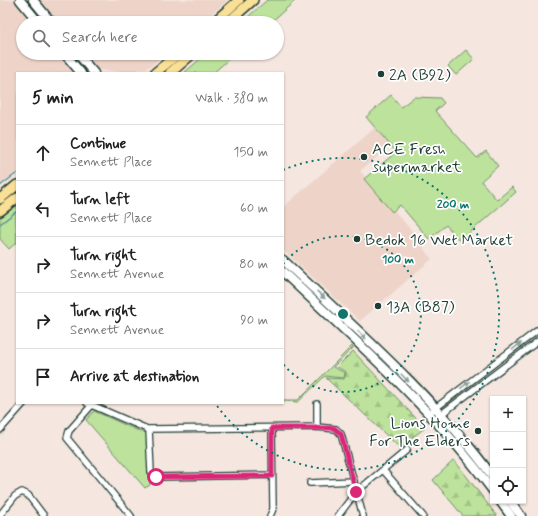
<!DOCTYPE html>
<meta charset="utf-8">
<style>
:root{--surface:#fff;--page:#f2f2f2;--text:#222;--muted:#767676;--line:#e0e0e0}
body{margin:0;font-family:Mynerve,sans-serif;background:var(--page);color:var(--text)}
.controls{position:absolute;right:12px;bottom:12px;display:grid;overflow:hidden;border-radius:0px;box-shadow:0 1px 3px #0004}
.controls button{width:36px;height:36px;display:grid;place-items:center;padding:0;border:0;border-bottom:1px solid var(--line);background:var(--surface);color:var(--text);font:20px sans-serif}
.stop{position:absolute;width:12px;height:12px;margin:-9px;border:3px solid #db2777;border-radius:50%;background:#fff}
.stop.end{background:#db2777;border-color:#fff;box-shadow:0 1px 4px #0008}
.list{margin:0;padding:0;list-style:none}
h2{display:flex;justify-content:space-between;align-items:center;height:52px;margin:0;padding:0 16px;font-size:17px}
h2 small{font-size:13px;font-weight:400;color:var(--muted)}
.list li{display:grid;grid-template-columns:26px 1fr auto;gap:12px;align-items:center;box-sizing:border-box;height:56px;padding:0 16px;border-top:1px solid var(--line)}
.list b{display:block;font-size:15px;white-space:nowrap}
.list p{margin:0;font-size:13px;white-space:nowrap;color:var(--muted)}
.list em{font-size:13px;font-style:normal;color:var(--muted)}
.icon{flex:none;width:22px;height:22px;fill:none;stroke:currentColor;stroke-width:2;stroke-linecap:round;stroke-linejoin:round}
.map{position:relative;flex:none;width:538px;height:516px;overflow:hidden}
.search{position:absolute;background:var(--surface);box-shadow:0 1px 3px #0004;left:16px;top:16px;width:268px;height:44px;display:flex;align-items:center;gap:10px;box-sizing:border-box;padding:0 14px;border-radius:22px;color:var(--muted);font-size:15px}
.panel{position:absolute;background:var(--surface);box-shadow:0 1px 3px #0004;left:16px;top:72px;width:268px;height:332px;border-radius:0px}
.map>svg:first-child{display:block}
.built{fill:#eed4c8}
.green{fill:#bde29c;stroke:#6e9068}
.forest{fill:url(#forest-firs);stroke:#6e9068}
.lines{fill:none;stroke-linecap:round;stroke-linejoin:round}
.stream{stroke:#549095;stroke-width:1.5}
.minor-casing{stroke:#1f3d34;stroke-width:8}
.secondary-casing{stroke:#1f3d34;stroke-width:11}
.primary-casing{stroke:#1f3d34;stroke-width:12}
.minor{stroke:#fff;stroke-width:5.5}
.secondary{stroke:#fff;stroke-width:8}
.primary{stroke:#fadf96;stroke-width:9}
.oneway{fill:#8f9e9a}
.route{stroke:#db2777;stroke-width:5}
.ring{fill:none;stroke:#0f766e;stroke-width:2;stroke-dasharray:2 4}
.poi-dot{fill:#1f3d34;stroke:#fff;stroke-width:1.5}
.labels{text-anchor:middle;stroke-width:3.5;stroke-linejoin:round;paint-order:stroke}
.poi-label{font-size:16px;fill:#1f3d34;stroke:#fff;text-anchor:start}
.centre{fill:#0f766e;stroke:#fff;stroke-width:2}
.ring-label{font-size:12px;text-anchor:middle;font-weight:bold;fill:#0f766e;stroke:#fff;stroke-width:3.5;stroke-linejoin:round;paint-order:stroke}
</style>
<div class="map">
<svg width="538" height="516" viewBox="0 0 538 516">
<defs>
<pattern id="forest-firs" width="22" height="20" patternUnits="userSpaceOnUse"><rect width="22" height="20" fill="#bde29c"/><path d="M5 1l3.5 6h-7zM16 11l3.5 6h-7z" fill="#a2c387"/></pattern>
</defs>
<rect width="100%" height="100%" fill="#f5e6df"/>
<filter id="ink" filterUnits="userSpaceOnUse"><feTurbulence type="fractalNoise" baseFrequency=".025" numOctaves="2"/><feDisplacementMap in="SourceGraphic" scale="8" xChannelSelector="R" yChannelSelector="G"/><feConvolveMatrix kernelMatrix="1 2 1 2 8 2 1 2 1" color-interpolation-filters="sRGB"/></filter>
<g filter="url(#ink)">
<!-- built -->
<path class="built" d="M0,0H14L34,23H23V53H59L75,73H17V171L0,185Z
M39,0H228L201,23H58Z
M83,53H166L150,67L128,72L97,70Z
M377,126L392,144L360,171L425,246L423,248L432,259L360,321L283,250V207Z"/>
<!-- green -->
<path class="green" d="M267,0H296L270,23H241Z
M466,50L474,59L456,75L448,66Z
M207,53H236L213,73H184Z
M391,95L401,107L414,97L440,98L444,103L435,111L477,158L486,151L498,166L481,181L497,200L512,187L516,192L460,241L446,225L429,239L400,205L392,212L364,179L396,152L366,117Z
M17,205L16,218L17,242L9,249L0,239V218Z
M352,346L353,348L333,367L345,373L344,378L325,376L298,402L283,401V400H298Z
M94,411L141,432H149L150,485L145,488L86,420Z"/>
<!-- forest -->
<path class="forest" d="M353,351L425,428L410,439L407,446L401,449L326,378L344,379L346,372L337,367Z
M454,460L497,516H463L433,480Z"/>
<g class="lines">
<!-- stream -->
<path class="stream" d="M0,186L17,173
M0,224L17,211"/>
<defs>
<path id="minor" d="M87,403L147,429L317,427L336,429L341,434L363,516
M317,404V427
M91,406L69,431L67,438L131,516
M433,410L538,330
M435,419L538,341
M149,429L151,472L156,477L272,475
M0,430L24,403
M383,470L423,516
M310,483L354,481
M0,515L15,496L22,492L28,495L44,516
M270,516L273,509L272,428
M338,516L356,492L407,450"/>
<path id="secondary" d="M20,0L39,23
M33,0L52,23
M64,53L81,73
M77,53L94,73
M283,260C355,328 434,397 493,477
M283,272C357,342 433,409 493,491
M500,501L511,516
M510,501L521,516"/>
<path id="primary" d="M213,23L239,0
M227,23L253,0
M155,73L179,53
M170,73L193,53
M0,199L17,185
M0,211L17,198"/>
</defs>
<!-- minor casing -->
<use href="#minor" class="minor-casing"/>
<!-- secondary casing -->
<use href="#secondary" class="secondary-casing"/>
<!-- primary casing -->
<use href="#primary" class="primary-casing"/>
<!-- minor -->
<use href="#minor" class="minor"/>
<!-- secondary -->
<use href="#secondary" class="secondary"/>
<!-- primary -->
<use href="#primary" class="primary"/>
</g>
<!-- one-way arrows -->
<defs><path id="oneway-solid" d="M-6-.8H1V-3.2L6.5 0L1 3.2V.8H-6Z"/></defs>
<g class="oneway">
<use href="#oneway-solid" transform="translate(321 295) rotate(43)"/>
<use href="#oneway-solid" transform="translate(362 335) rotate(45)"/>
<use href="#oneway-solid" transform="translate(517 346) rotate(-37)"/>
<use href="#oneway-solid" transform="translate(405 378) rotate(45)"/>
<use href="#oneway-solid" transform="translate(465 385) rotate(-37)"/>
</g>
</g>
<g class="lines" filter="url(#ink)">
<!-- route -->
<path class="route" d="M156,477L272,476V428H334L341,434L356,492"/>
</g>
<!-- distance rings -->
<g class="ring">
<path d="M283 264A78 78 0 1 1 283 364"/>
<path d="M283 170A156 156 0 1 1 215 403"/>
</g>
<!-- markers -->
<g class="poi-dot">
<circle cx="381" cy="74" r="4"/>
<circle cx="364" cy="157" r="4"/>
<circle cx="357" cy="239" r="4"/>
<circle cx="378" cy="306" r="4"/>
<circle cx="478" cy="431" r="4"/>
</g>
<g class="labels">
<!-- poi labels -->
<g class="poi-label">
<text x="389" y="80">2A (B92)</text>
<text x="372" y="154">ACE Fresh<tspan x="372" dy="18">supermarket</tspan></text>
<text x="365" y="245">Bedok 16 Wet Market</text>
<text x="386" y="312">13A (B87)</text>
<text x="470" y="428" text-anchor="end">Lions Home<tspan x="470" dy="18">For The Elders</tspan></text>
</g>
</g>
<circle cx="343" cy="314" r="6" class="centre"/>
<g class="ring-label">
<text x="453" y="208">200 m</text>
<text x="398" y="263">100 m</text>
</g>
</svg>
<div class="controls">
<button>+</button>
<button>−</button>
<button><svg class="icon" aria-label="locate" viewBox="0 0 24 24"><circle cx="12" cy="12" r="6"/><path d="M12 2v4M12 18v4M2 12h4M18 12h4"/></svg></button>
</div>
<div class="stop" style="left:156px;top:477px"></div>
<div class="stop end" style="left:356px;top:492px"></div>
<div class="search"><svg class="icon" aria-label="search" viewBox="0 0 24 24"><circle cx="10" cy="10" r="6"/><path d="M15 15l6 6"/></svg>Search here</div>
<section class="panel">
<h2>5 min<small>Walk · 380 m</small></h2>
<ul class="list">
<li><svg class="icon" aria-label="ahead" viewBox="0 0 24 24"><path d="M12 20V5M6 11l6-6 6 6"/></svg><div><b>Continue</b><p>Sennett Place</p></div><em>150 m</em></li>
<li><svg class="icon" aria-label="left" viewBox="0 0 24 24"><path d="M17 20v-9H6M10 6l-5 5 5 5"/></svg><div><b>Turn left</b><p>Sennett Place</p></div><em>60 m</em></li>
<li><svg class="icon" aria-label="right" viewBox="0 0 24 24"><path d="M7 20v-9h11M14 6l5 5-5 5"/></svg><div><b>Turn right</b><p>Sennett Avenue</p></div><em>80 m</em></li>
<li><svg class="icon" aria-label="right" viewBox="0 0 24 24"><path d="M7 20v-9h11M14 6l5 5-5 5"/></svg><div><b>Turn right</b><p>Sennett Avenue</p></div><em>90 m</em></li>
<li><svg class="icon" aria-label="arrive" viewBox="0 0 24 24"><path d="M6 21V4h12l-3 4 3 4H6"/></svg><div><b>Arrive at destination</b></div></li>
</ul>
</section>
</div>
